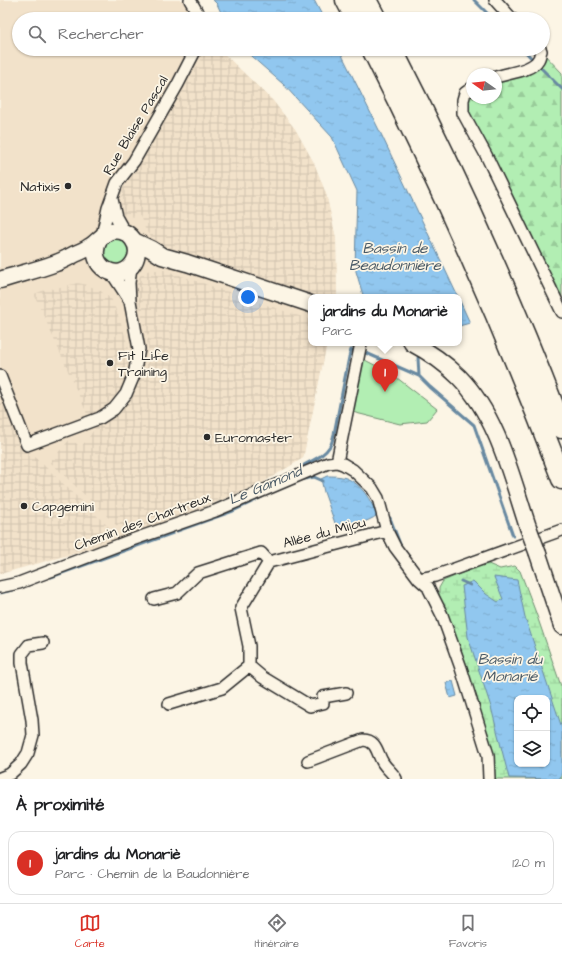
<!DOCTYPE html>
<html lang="fr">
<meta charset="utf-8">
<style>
:root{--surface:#fff;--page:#f6f6f6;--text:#202124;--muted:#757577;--line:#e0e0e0;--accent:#d93025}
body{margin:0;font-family:"Architects Daughter",sans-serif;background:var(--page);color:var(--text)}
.controls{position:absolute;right:12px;bottom:12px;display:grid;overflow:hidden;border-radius:8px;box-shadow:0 1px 3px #0004}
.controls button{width:36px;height:36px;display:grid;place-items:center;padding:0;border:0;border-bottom:1px solid var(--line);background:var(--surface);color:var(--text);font:20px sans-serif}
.compass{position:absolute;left:466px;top:68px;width:36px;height:36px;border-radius:50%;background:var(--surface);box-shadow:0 1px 3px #0004;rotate:284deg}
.you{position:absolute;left:248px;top:297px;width:14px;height:14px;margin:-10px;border:3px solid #fff;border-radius:50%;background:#1a73e8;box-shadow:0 0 0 6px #1a73e833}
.badge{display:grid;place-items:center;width:26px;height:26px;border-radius:50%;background:var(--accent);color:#fff;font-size:13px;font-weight:700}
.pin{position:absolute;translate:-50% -33px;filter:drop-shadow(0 1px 2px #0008)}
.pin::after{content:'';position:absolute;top:21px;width:14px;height:12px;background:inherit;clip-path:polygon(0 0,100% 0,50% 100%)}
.popup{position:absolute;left:308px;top:294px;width:154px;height:52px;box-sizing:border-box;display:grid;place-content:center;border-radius:8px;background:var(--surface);filter:drop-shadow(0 1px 3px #0005);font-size:13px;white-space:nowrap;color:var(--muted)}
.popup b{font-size:15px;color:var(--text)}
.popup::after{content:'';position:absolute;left:50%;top:100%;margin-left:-8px;border:8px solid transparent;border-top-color:var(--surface)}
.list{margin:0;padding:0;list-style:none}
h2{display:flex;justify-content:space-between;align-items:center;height:52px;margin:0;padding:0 16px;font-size:17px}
h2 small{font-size:13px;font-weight:400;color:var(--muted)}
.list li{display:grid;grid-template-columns:26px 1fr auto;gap:12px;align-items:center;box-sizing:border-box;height:64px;margin:0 8px 8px;padding:0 8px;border:1px solid var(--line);border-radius:12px}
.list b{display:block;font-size:15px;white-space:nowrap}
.list p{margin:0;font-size:13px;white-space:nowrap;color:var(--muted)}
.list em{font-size:13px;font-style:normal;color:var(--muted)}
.icon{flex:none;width:22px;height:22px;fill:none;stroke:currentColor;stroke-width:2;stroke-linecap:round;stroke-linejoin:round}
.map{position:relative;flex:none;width:562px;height:779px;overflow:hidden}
.search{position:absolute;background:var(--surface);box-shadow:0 1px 3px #0004;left:12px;right:12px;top:12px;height:44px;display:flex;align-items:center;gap:10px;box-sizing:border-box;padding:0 14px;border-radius:22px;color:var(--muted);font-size:15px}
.sheet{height:124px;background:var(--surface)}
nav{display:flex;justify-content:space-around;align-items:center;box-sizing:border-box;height:56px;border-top:1px solid var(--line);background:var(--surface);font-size:11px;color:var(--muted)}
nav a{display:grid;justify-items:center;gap:2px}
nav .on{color:var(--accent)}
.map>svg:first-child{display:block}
.built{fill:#f2e2ca}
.industrial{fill:url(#industrial-grid)}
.green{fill:#b2eeb3;stroke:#6e8c6f}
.forest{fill:url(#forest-firs);stroke:#6e8c6f}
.wetland{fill:url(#wetland-marsh);stroke:#6e8c6f;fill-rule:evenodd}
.water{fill:url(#water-ripples);stroke:#6889a1;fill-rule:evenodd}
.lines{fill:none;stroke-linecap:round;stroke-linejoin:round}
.stream{stroke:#6889a1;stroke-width:3}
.minor-casing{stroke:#2b2b2b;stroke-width:14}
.secondary-casing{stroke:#2b2b2b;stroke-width:19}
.motorway-casing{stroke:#2b2b2b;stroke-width:23}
.minor{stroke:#fcf5e5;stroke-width:11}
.secondary{stroke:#fcf5e5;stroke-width:16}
.motorway{stroke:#fcf5e5;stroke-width:20}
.secondary-bridge-casing{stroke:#2b2b2b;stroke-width:19;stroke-linecap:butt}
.secondary-bridge{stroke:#fcf5e5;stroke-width:16}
.poi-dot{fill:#2b2b2b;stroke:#fcf5e5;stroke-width:1.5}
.labels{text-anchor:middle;stroke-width:3.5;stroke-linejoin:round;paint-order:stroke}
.street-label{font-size:14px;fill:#2b2b2b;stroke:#fcf5e5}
.poi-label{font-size:14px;fill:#2b2b2b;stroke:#fcf5e5;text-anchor:start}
.water-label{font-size:15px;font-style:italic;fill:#4a5a66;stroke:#fcf5e5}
</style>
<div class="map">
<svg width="562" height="779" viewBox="0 0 562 779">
<defs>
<pattern id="industrial-grid" width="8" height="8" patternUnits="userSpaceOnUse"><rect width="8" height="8" fill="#f2e2ca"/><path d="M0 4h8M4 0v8" fill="none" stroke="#d0c2ae"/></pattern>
<pattern id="forest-firs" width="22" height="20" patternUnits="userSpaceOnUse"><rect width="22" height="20" fill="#b2eeb3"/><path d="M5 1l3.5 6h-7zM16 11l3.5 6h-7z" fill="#99cc9a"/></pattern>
<pattern id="wetland-marsh" width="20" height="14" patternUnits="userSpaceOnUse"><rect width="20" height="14" fill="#b2eeb3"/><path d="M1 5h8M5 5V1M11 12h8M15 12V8" fill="none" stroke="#99cc9a"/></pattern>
<pattern id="water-ripples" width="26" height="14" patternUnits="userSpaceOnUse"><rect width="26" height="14" fill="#91c7ef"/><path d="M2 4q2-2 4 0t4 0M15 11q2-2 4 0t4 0" fill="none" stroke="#7dabcd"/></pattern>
</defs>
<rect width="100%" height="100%" fill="#fcf5e5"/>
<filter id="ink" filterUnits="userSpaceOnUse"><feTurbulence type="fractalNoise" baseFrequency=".025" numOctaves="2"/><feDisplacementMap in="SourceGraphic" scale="8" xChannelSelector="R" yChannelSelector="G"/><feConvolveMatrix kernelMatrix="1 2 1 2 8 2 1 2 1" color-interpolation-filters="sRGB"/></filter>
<g filter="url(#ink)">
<!-- built -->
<path class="built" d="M0,0H192L201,19H19V49H219L273,101L295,129L314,163L326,194L336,238L337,297H311V343H327L303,458L262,483L130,538L0,574Z"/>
<!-- industrial -->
<path class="industrial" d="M207,49H219L273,101L295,129L314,163L326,194L336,238L337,297H319L165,246L151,237L146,231L140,216L128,217L120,212V201L123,189L146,155Z
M150,270H164L311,320V343H327L303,458L262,483L130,538L50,462L70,439L81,447L89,437L97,425L117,416L123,408L143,373L150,358L147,341L150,336L145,333L136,287L138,280L142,273Z
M78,283L87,285L99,290L105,294L112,300L121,323L129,349V364L124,385L113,400L95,412L88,416L34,294L42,291Z
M0,398L22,452H30L114,532L100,543L0,574Z"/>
<!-- green -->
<path class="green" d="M115,238C139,241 129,272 111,264C108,263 106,260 104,258V245L111,239Z
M363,359L392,374L437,409L427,421L400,424L352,412Z"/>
<!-- forest -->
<path class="forest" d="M541,51L562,73V312L463,100L472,88V98H496V77L524,69Z"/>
<!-- wetland -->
<path class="wetland" d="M486,563L500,569L515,566L520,571L536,613L562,689V779H495L493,758L489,742L439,595V588L443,581ZM517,698H547V764H517Z"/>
<!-- water -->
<path class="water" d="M213,0H314L324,19H224L217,4Z
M243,49H339L382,136L458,297H366L363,295L355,268L357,191L332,137L283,84Z
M459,299L470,323L459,326Z
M327,476C333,476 340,476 346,478C362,484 371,501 377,515C370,522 345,528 336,526L324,492L321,479Z
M494,577L517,580L525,617L562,728V769L561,776L559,779L509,778L491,707L468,637L462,586L473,581L486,594L498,602L503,599ZM517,698H547V764H517Z
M453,681L457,696L450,698L446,683Z"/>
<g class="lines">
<!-- stream -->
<path class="stream" d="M474,0L493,19
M523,49L534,61
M538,65L562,89
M366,353L419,376
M418,358L419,376L430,387L474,425L513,536
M304,465C313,460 324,456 330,446C332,443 333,438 334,434L349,357L351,350H355
M300,480L314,477L323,481
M390,518L400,544
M177,531L233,511L262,497
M51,577L173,533
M461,581L470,585
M0,593L12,590"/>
<defs>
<path id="minor" d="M190,0L197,12L199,19
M495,0L512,19
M496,77C507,73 532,71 538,60C540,58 540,53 541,51L540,49
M472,88L465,93L463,100V113L486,155L562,312
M112,199L116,217L125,233
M102,236L108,208L117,183L134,161L178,84L196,49
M111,272L130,301
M0,376L27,445L100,418L114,409L126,394L134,375L139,349L130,301L129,283L131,266
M337,462L361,343
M419,579L435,576L562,530
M0,587L19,583L129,541L215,511L328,463L337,462L343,464L353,470L372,488L378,498L387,531L395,547L419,579L428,587L442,615L461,668L488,755L489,779
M154,599L177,593L198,573L261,553L269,562
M346,693L323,697V703L310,706L262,677L249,666V646L241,608L269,562L387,531
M169,704L222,688L249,666
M308,761L363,740C377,740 377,754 383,763C387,769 393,773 396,779
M0,778L10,774L21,764L28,753L33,735L32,720L22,663V654L29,645L43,643"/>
<path id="secondary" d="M134,241L151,249L162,256L187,263L311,304
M0,280C19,274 38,270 56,263C62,261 69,257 75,254C80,252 85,250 89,247C97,243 102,234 111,231C129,227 143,246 134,262C121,285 85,268 99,240
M412,343C429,352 445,363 459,377C498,417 511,476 528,527
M538,554L562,626"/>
<path id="motorway" d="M346,0L356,19
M366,0L376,19
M372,49C443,189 506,332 562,479
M392,49C455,172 513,300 562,428"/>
</defs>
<!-- minor casing -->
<use href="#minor" class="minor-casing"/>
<!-- secondary casing -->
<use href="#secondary" class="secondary-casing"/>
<!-- motorway casing -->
<use href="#motorway" class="motorway-casing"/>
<!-- minor -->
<use href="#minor" class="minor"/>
<!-- secondary -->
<use href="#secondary" class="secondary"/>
<!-- motorway -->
<use href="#motorway" class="motorway"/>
<defs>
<path id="secondary-bridge" d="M528,527L538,554"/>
</defs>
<!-- secondary-bridge casing -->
<use href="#secondary-bridge" class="secondary-bridge-casing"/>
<!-- secondary-bridge -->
<use href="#secondary-bridge" class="secondary-bridge"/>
</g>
</g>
<!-- markers -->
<g class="poi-dot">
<circle cx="68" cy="186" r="4"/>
<circle cx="110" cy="363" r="4"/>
<circle cx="207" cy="437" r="4"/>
<circle cx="24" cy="506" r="4"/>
</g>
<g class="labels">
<!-- street labels -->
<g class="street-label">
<text transform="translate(135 125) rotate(-59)" y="5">Rue Blaise Pascal</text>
<text transform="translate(142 521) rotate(-20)" y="5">Chemin des Chartreux</text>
<text transform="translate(324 532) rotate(-15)" y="5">Allée du Mijou</text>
</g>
<!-- poi labels -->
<g class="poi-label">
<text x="60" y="191" text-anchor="end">Natixis</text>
<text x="118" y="360">Fit Life<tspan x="118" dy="16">Training</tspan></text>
<text x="215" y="442">Euromaster</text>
<text x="32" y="511">Capgemini</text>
</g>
<!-- water labels -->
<g class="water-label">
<text x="395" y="253">Bassin de<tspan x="395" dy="17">Beaudonnière</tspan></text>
<text transform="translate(265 485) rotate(-23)" y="5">Le Gamond</text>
<text x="510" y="664">Bassin du<tspan x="510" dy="17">Monarié</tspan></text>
</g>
</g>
</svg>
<div class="controls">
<button><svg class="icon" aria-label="locate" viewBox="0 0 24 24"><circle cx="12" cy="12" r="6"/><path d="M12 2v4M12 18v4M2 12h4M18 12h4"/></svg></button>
<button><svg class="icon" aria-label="layers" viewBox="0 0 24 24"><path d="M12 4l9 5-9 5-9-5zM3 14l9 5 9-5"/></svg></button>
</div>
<svg class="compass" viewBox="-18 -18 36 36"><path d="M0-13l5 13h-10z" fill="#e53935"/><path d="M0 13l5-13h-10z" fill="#757577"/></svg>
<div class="you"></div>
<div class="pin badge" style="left:385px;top:392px">1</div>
<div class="popup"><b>jardins du Monariè</b>Parc</div>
<div class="search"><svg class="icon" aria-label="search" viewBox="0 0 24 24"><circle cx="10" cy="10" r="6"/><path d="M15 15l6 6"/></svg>Rechercher</div>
</div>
<section class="sheet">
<h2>À proximité<small></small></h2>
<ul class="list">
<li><span class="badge">1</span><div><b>jardins du Monariè</b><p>Parc · Chemin de la Baudonnière</p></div><em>120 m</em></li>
</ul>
</section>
<nav>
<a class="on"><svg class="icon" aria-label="map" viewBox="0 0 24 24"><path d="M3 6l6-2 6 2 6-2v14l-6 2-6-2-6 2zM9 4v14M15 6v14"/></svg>Carte</a>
<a><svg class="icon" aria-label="directions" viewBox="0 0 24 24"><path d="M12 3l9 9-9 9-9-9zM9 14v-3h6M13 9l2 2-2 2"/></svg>Itinéraire</a>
<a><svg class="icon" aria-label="saved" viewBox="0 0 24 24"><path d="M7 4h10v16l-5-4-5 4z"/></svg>Favoris</a>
</nav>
